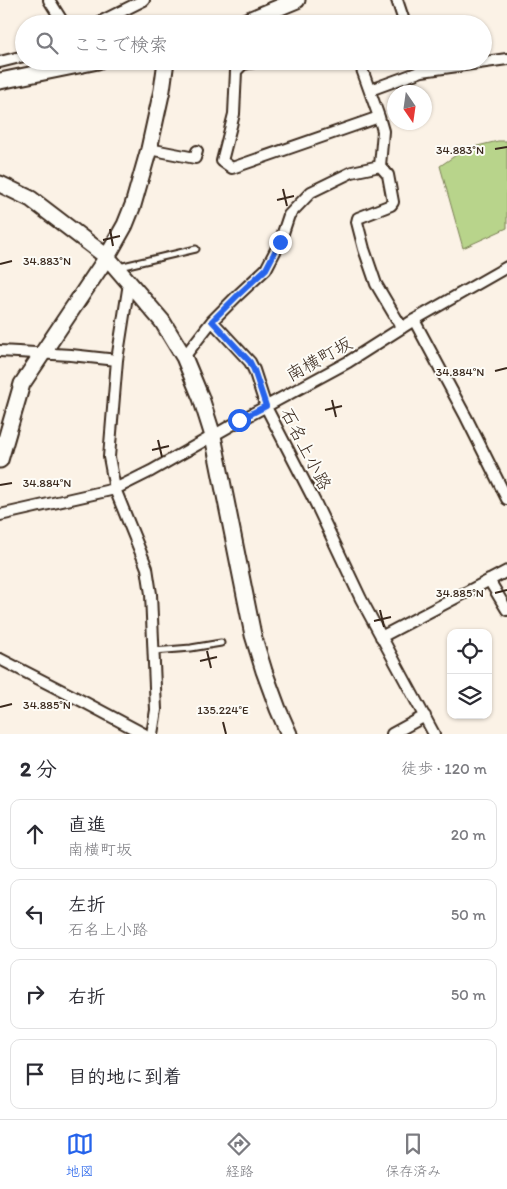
<!DOCTYPE html>
<html lang="ja">
<meta charset="utf-8">
<style>
:root{--surface:#fff;--page:#f7f7f7;--text:#2b2b33;--muted:#7c7c81;--line:#e1e1e2;--accent:#2563eb}
body{margin:0;font-family:Itim,"Klee One",sans-serif;background:var(--page);color:var(--text)}
.controls{position:absolute;right:15px;bottom:15px;display:grid;overflow:hidden;border-radius:10px;box-shadow:0 1px 4px #0004}
.controls button{width:45px;height:45px;display:grid;place-items:center;padding:0;border:0;border-bottom:1px solid var(--line);background:var(--surface);color:var(--text);font:25px sans-serif}
.compass{position:absolute;left:387px;top:85px;width:45px;height:45px;border-radius:50%;background:var(--surface);box-shadow:0 1px 4px #0004;rotate:167deg}
.stop{position:absolute;width:15px;height:15px;margin:-11px;border:4px solid #2563eb;border-radius:50%;background:#fff}
.stop.end{background:#2563eb;border-color:#fff;box-shadow:0 1px 5px #0008}
.list{margin:0;padding:0;list-style:none}
h2{display:flex;justify-content:space-between;align-items:center;height:65px;margin:0;padding:0 20px;font-size:21px}
h2 small{font-size:16px;font-weight:400;color:var(--muted)}
.list li{display:grid;grid-template-columns:32px 1fr auto;gap:15px;align-items:center;box-sizing:border-box;height:70px;margin:0 10px 10px;padding:0 10px;border:1px solid var(--line);border-radius:10px}
.list b{display:block;font-size:19px;white-space:nowrap}
.list p{margin:0;font-size:16px;white-space:nowrap;color:var(--muted)}
.list em{font-size:16px;font-style:normal;color:var(--muted)}
.icon{flex:none;width:28px;height:28px;fill:none;stroke:currentColor;stroke-width:2;stroke-linecap:round;stroke-linejoin:round}
.map{position:relative;flex:none;width:507px;height:734px;overflow:hidden}
.search{position:absolute;background:var(--surface);box-shadow:0 1px 4px #0004;left:15px;right:15px;top:15px;height:55px;display:flex;align-items:center;gap:12px;box-sizing:border-box;padding:0 18px;border-radius:28px;color:var(--muted);font-size:19px}
.sheet{height:385px;background:var(--surface)}
nav{display:flex;justify-content:space-around;align-items:center;box-sizing:border-box;height:70px;border-top:1px solid var(--line);background:var(--surface);font-size:14px;color:var(--muted)}
nav a{display:grid;justify-items:center;gap:2px}
nav .on{color:var(--accent)}
.map>svg:first-child{display:block}
.green{fill:#b8d48b;stroke:#7a7f54}
.lines{fill:none;stroke-linecap:round;stroke-linejoin:round}
.lane-casing{stroke:#3b2a1e;stroke-width:9}
.street-casing{stroke:#3b2a1e;stroke-width:14}
.secondary-casing{stroke:#3b2a1e;stroke-width:19}
.lane{stroke:#fdfcf7;stroke-width:5}
.street{stroke:#fdfcf7;stroke-width:10}
.secondary{stroke:#fdfcf7;stroke-width:15}
.route{stroke:#2563eb;stroke-width:6}
.ticks{fill:none;stroke:#3b2a1e;stroke-width:2}
.labels{text-anchor:middle;stroke-width:4;stroke-linejoin:round;paint-order:stroke}
.street-label{font-size:18px;fill:#3b2a1e;stroke:#fdfcf7}
.ticks-label{font-size:12px;text-anchor:middle;fill:#3b2a1e;stroke:#fdfcf7;stroke-width:4;stroke-linejoin:round;paint-order:stroke}
</style>
<div class="map">
<svg width="507" height="734" viewBox="0 0 507 734">
<rect width="100%" height="100%" fill="#fbf2e6"/>
<filter id="ink" filterUnits="userSpaceOnUse"><feTurbulence type="fractalNoise" baseFrequency=".02" numOctaves="2"/><feDisplacementMap in="SourceGraphic" scale="10" xChannelSelector="R" yChannelSelector="G"/><feConvolveMatrix kernelMatrix="1 2 1 2 8 2 1 2 1" color-interpolation-filters="sRGB"/></filter>
<g filter="url(#ink)">
<!-- green -->
<path class="green" d="M498,141H507V228L463,248L440,166L465,149Z"/>
<g class="lines">
<defs>
<path id="lane" d="M119,267L196,249
M154,651L191,648L221,643"/>
<path id="street" d="M49,0L64,24
M397,0L405,24
M96,24L144,0
M260,61L243,64L236,71L234,114L222,161L232,168L379,117L359,61
M419,61L422,71
M0,62L24,56
M370,90L422,71L507,59
M149,149L195,158L197,151
M380,166L388,175L393,202L391,205L358,218L357,222L364,249L376,284L402,328
M129,283L117,360L109,457L115,489L147,568L151,594L156,710L152,734
M414,320L466,417L507,499
M212,321L250,362L254,370L266,407L316,504L361,599L434,734
M0,351L71,355L117,360
M184,357L212,321L238,295L266,269L280,242L289,215L311,192L352,172L380,166L383,131L379,117
M0,515L115,489L151,471L239,421L348,362L414,320L507,267
M489,580L507,610
M381,637L507,571
M0,659L84,702L144,734
M392,734L425,716"/>
<path id="secondary" d="M239,24L297,0
M0,81L98,61
M0,184L31,199L107,257L162,321L184,357L201,398L213,436L253,635L264,671L278,709L289,734
M0,460L22,384L107,257L125,225L133,205L149,149L162,90L166,61"/>
</defs>
<!-- lane casing -->
<use href="#lane" class="lane-casing"/>
<!-- street casing -->
<use href="#street" class="street-casing"/>
<!-- secondary casing -->
<use href="#secondary" class="secondary-casing"/>
<!-- lane -->
<use href="#lane" class="lane"/>
<!-- street -->
<use href="#street" class="street"/>
<!-- secondary -->
<use href="#secondary" class="secondary"/>
</g>
</g>
<g class="lines" filter="url(#ink)">
<!-- route -->
<path class="route" d="M239,420L266,406L254,370L250,362L212,321L238,295L266,269L280,242"/>
</g>
<!-- ticks -->
<path class="ticks" d="M495,149L507,147M283,189L287,206M277,200L294,196M110,229L113,246M103,240L120,236M0,264L12,261M495,371L507,368M332,400L336,417M325,410L342,406M158,440L162,457M152,450L169,446M0,485L12,483M495,593L507,590M380,610L384,627M374,621L391,617M207,651L211,668M200,661L217,657M0,707L12,704M223,722L226,734"/>
<g class="labels">
<!-- street labels -->
<g class="street-label">
<text transform="translate(319 359) rotate(-29)" y="6">南横町坂</text>
<text transform="translate(306 449) rotate(63)" y="6">石名上小路</text>
</g>
</g>
<g class="ticks-label">
<text x="460" y="154">34.883°N</text>
<text x="47" y="265">34.883°N</text>
<text x="460" y="376">34.884°N</text>
<text x="47" y="487">34.884°N</text>
<text x="460" y="597">34.885°N</text>
<text x="47" y="709">34.885°N</text>
<text x="223" y="714">135.224°E</text>
</g>
</svg>
<div class="controls">
<button><svg class="icon" aria-label="locate" viewBox="0 0 24 24"><circle cx="12" cy="12" r="6"/><path d="M12 2v4M12 18v4M2 12h4M18 12h4"/></svg></button>
<button><svg class="icon" aria-label="layers" viewBox="0 0 24 24"><path d="M12 4l9 5-9 5-9-5zM3 14l9 5 9-5"/></svg></button>
</div>
<svg class="compass" viewBox="-18 -18 36 36"><path d="M0-13l5 13h-10z" fill="#e53935"/><path d="M0 13l5-13h-10z" fill="#7c7c81"/></svg>
<div class="stop" style="left:239px;top:420px"></div>
<div class="stop end" style="left:280px;top:242px"></div>
<div class="search"><svg class="icon" aria-label="search" viewBox="0 0 24 24"><circle cx="10" cy="10" r="6"/><path d="M15 15l6 6"/></svg>ここで検索</div>
</div>
<section class="sheet">
<h2>2 分<small>徒歩 · 120 m</small></h2>
<ul class="list">
<li><svg class="icon" aria-label="ahead" viewBox="0 0 24 24"><path d="M12 20V5M6 11l6-6 6 6"/></svg><div><b>直進</b><p>南横町坂</p></div><em>20 m</em></li>
<li><svg class="icon" aria-label="left" viewBox="0 0 24 24"><path d="M17 20v-9H6M10 6l-5 5 5 5"/></svg><div><b>左折</b><p>石名上小路</p></div><em>50 m</em></li>
<li><svg class="icon" aria-label="right" viewBox="0 0 24 24"><path d="M7 20v-9h11M14 6l5 5-5 5"/></svg><div><b>右折</b></div><em>50 m</em></li>
<li><svg class="icon" aria-label="arrive" viewBox="0 0 24 24"><path d="M6 21V4h12l-3 4 3 4H6"/></svg><div><b>目的地に到着</b></div></li>
</ul>
</section>
<nav>
<a class="on"><svg class="icon" aria-label="map" viewBox="0 0 24 24"><path d="M3 6l6-2 6 2 6-2v14l-6 2-6-2-6 2zM9 4v14M15 6v14"/></svg>地図</a>
<a><svg class="icon" aria-label="directions" viewBox="0 0 24 24"><path d="M12 3l9 9-9 9-9-9zM9 14v-3h6M13 9l2 2-2 2"/></svg>経路</a>
<a><svg class="icon" aria-label="saved" viewBox="0 0 24 24"><path d="M7 4h10v16l-5-4-5 4z"/></svg>保存済み</a>
</nav>
